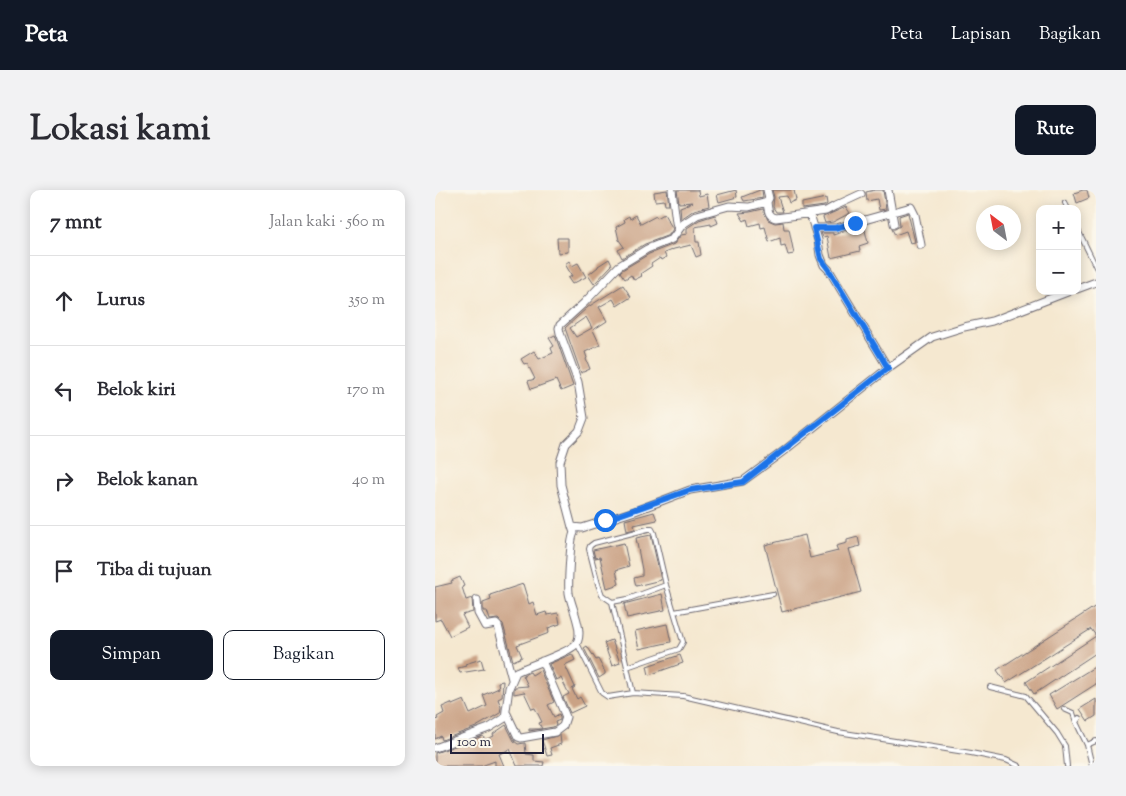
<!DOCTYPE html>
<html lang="id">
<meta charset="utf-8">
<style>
:root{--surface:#fff;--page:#f2f2f3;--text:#2b2b33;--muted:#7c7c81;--line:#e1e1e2;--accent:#111827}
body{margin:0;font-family:"Sorts Mill Goudy",serif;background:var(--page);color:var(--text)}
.controls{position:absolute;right:15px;top:15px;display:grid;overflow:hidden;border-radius:10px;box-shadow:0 2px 12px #0003}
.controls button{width:45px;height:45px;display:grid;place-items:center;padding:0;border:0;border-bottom:1px solid var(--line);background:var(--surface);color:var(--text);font:25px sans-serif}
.compass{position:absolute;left:541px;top:15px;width:45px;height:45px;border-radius:50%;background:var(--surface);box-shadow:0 2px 12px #0003;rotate:328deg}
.scale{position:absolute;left:15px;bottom:12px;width:94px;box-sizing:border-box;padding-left:5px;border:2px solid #22223b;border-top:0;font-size:14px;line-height:18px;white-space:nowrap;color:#22223b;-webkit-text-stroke:4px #fbf7ec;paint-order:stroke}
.stop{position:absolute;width:15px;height:15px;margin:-11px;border:4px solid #1a73e8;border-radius:50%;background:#fff}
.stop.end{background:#1a73e8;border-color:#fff;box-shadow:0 1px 5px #0008}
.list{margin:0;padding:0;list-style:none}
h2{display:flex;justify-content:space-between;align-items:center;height:65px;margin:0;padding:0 20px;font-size:21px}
h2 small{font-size:16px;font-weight:400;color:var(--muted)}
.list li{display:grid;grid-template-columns:32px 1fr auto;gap:15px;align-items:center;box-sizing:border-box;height:90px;padding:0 20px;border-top:1px solid var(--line)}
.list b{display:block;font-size:19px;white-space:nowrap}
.list em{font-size:16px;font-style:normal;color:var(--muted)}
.actions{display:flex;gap:10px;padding:15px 20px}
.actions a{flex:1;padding:11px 0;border:1px solid var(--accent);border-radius:10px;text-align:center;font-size:18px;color:var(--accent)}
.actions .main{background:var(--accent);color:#fff}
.icon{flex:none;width:28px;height:28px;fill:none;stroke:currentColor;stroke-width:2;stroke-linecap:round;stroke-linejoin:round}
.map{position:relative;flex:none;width:661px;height:576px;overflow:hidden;border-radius:10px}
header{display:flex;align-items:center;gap:30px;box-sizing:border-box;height:70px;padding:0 25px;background:var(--accent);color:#fff}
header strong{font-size:24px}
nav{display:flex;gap:28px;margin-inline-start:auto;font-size:18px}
.intro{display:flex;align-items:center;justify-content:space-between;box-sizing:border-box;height:120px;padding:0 30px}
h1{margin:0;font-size:35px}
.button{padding:12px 22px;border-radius:10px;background:var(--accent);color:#fff;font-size:18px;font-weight:700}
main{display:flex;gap:30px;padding:0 30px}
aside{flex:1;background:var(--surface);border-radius:10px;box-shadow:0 2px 12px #0003}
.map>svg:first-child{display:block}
.building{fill:#caa285;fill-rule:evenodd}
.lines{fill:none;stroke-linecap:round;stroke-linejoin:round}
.service-casing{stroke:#6c676f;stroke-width:6}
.minor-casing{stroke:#6c676f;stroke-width:9}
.service{stroke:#fff;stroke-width:4}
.minor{stroke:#fff;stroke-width:7}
.route{stroke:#1a73e8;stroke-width:6}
</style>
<header>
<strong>Peta</strong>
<nav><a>Peta</a><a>Lapisan</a><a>Bagikan</a></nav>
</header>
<div class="intro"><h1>Lokasi kami</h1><a class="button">Rute</a></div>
<main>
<aside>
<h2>7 mnt<small>Jalan kaki · 560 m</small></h2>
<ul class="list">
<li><svg class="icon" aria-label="ahead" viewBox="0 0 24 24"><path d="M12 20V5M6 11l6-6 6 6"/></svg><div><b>Lurus</b></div><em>350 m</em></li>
<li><svg class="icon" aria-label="left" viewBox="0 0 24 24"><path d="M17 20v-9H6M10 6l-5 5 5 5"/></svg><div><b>Belok kiri</b></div><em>170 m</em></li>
<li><svg class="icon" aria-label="right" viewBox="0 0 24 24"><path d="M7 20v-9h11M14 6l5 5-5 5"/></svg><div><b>Belok kanan</b></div><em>40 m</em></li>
<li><svg class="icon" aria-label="arrive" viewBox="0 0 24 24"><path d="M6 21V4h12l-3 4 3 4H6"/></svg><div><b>Tiba di tujuan</b></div></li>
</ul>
<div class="actions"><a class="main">Simpan</a><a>Bagikan</a></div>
</aside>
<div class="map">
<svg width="661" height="576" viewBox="0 0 661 576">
<rect width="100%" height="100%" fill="#fbf7ec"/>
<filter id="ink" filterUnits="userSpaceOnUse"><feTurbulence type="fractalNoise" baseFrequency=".02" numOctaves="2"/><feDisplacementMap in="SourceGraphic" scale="10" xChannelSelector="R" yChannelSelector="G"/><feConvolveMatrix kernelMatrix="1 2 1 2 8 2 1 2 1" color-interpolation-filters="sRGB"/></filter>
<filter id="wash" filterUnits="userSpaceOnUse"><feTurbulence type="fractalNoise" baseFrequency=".0096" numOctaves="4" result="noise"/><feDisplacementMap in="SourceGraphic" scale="20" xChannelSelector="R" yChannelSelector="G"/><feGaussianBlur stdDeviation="1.12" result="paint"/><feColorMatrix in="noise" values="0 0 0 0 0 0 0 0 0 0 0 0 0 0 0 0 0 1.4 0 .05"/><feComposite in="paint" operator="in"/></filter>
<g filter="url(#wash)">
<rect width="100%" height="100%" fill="#f5e8d0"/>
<g id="blocks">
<!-- building -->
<path class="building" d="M232,0L234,15H230L229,10L220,11L219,2Z
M242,0H263L264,6L272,4L274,16L259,20L246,29L245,17L258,12L244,13Z
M301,0L302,7L284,12L282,5Z
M325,0H327L328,8L309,11L307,7Z
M337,0H359L361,10L354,13L352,6L343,7L348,22H341L338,17L339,7Z
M440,0H448L451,19L444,20L442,9L432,11L431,2Z
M648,0H652L654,8L642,13L639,3Z
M391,8L392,14L389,16L367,19V13Z
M411,17L415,23L398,32L390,33L388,27Z
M328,19L333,30L340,33L348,32L349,39H354L359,64L353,65L350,55L346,56L345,48L334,52L330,37L326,38L325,33L314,36L312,29L309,31L304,23L315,22Z
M473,23L480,52L475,53L471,41L460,45L457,39H460L465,36L464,26Z
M229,24L238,39L234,45L210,54L187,68L183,60L189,57L184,50L181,37L190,32L189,29L194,26L195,29L201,25L206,34L221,26L222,28Z
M280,25L283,33L276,36V34L260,37L261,52H264L266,65L261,67L256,55L239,59L229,63L231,67L226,70L225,68L216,74L217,76L205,84L207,86L199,90L196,85L190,89L185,82L187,80L214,64L239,54L246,45L252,44V38L264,30Z
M429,36L433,53L424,56L425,61L396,68L392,46L388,47L386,43H398V45Z
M122,48H133V62L123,63Z
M174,69L177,75L159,94L153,85L163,77V76Z
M134,71L137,76L143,73L151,87L137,94L133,88L137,86L130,74Z
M188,95L196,107L182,116L178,109L164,117L172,131L158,140L165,155L150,162L152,168L151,169L155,179L146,183L130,138L153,117ZM151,127L157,138L141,147L135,138Z
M120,145L138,196L126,201L121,190L96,199L93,191L100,189L92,173L89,174L86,169L99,161L104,169L118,163L116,158L119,156L114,148Z
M219,322L222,330L199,335L200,339L192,341L190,330Z
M216,345L226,390L201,396L199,388L207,386V380L201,348Z
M370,345L375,368L403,361L401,356L412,353V350L423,347L425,356L414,359L426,402L347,422L330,355Z
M189,353L194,376L181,380L184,394L172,398L165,367L160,368L158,360Z
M25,387L29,396L27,397L31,410L37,408L38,422L27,425L33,437L15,446L6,429L0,431V397L17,393L16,391Z
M88,394L94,414L98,412L102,425L111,422L112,425L123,423L125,434L113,438L114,443L82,455L87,467L78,471L68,434L63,429L55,430L52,421H48V413L56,410L55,405Z
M227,404L230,420L192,428L189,414Z
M661,416V463L599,504L591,492L661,446L656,439L571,493L562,480Z
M232,434L236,452L204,459L200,441Z
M177,450L185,473L177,476L169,453Z
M152,456L161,470L163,469L170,482V484L164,488L149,458Z
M137,464L140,470L130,475L140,497L137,499L142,509L145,507L150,516L135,523L128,507L134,504L126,488L121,490L114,474Z
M245,465L248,473L214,485L212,476Z
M46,469L49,479L25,483L23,478L31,476L30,474Z
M661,476V494L622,519L614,505Z
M105,480L119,512L113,515L119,527L124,524L125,527V530L120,532L121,535L118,537L94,541V539H107L104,533L107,532L100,518L97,519L89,502L79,504V499L80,497L93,496L88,485L95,482L97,485Z
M68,491L67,507L63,509L66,517L65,523L41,537L7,550L6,546L0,549V530L3,529L2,527L9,523L7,517L16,513L17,515L29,510L35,524L52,516L48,505L64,498L63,492Z
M661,509V526L653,531L645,519Z
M71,535L79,551L83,554L90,553L91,564L99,565V571L109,572L108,576H82L75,559L64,564L69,576H60V571L46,576H0V563L48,546L50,550L59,546L58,544Z
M125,545L126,554L115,558L117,565L112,566L107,550Z"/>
</g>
</g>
<g filter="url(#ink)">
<use href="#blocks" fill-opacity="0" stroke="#6c676f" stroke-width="1"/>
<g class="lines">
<defs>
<path id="service" d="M630,13L633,19
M642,38L661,77
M177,412L193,409L231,395
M239,422L338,404
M142,453L167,503L173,507L198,503L248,506L403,542L536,563L571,570L584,576
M192,477L244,459L248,452L231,395L219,343L217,339H213L159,353L155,356L154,359L163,394L167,405L177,412L198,503
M555,497L591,506L622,543L630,556L632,576
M629,519L638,523L641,532
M644,528L641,532L652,555
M657,576L652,555L661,551"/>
<path id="minor" d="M237,0L241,32L243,39
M332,0L334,8L332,12
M453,0L459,34
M375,24L383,50L385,65L389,75L394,80L453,178
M379,38H401L476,17L480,25L486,55
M642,99L661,92
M137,337L126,295L125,272L131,254L144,241L149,228L143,192L125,143L124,138L125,135L149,113L184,76L212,59L237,49L248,34L262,25L294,16L314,17L332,12C333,20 333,26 341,28L391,21L400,16L426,4
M42,410L43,423L50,436L61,434L63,436L77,489
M72,524L83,547L86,548L120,542L128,536L131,527L107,471
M0,558L54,538L70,528L74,498L81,482C95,475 131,464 140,455C151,444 136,417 134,403C133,394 135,349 139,343L137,337L147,338L200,321L255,300L308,291L350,260L453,178L497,147L529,137L557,131L635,101"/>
</defs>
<!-- service casing -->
<use href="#service" class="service-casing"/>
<!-- minor casing -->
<use href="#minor" class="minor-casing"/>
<!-- service -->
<use href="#service" class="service"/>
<!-- minor -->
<use href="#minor" class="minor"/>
</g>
</g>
<g class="lines" filter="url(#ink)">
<!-- route -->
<path class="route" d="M170,330L255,300L308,292L453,178L394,80L386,69L379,38H400L420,33"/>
</g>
</svg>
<div class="controls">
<button>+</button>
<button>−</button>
</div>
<svg class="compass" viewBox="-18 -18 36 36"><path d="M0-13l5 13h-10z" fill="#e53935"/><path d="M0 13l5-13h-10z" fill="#7c7c81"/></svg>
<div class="scale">100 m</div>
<div class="stop" style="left:170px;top:330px"></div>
<div class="stop end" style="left:420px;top:33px"></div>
</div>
</main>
